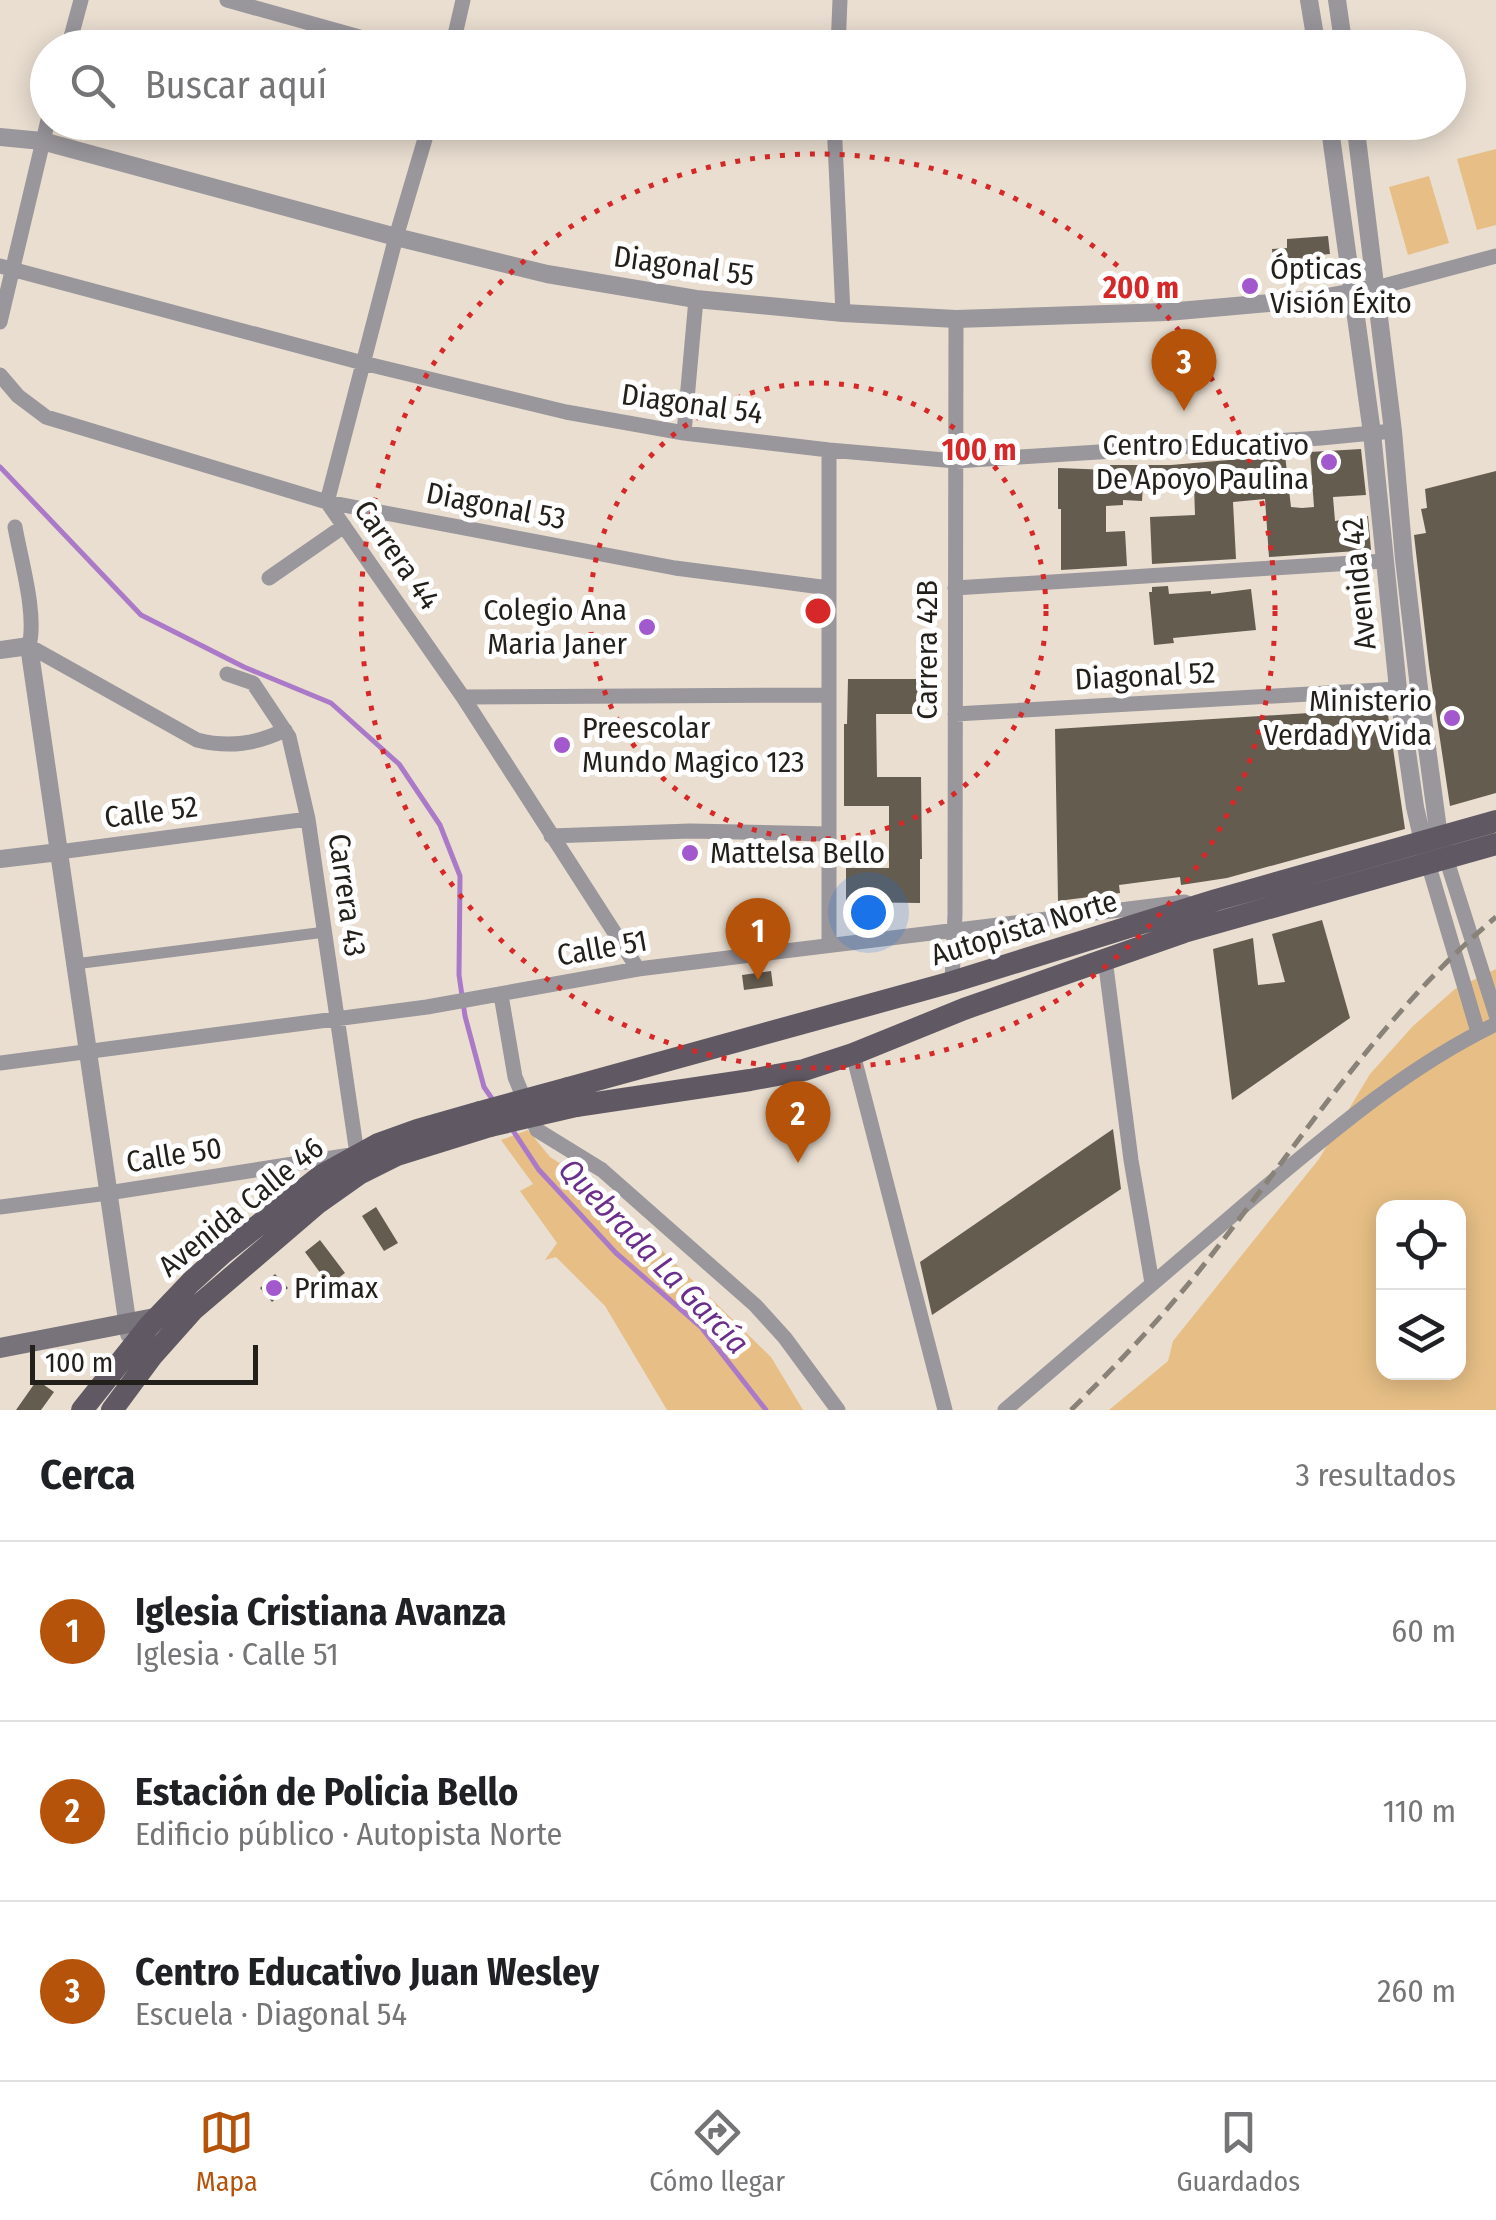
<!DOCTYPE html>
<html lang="es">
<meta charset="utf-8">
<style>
:root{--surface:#fff;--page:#f6f6f6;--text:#202124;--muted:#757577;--line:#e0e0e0;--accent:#b45309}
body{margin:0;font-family:"Fira Sans Condensed",sans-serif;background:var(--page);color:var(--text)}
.controls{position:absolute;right:30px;bottom:30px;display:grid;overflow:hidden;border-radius:20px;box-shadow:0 5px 25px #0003}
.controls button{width:90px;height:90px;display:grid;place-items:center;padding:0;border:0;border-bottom:2px solid var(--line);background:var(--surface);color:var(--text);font:50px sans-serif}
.scale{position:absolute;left:30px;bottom:25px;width:228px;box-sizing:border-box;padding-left:10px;border:5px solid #231f1a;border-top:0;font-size:28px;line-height:35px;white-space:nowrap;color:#231f1a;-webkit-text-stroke:8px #fff;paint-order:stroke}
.you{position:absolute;left:868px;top:912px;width:35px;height:35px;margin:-25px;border:8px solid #fff;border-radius:50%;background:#1a73e8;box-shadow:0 0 0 15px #1a73e833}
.badge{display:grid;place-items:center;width:65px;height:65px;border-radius:50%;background:var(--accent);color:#fff;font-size:32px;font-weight:700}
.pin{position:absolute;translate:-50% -82px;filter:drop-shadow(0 2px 5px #0008)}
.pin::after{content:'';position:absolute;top:52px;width:35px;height:30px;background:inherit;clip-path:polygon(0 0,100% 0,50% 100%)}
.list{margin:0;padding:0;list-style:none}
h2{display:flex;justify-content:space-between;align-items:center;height:130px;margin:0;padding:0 40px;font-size:42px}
h2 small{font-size:32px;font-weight:400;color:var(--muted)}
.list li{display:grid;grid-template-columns:65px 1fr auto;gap:30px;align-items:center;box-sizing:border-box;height:180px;padding:0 40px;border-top:2px solid var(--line)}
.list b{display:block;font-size:38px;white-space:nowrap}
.list p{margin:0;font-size:32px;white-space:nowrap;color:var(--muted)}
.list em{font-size:32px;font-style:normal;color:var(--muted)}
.icon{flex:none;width:55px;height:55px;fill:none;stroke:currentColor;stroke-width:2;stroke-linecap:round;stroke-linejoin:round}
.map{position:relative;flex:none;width:1496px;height:1410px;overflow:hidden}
.search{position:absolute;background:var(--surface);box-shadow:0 5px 25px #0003;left:30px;right:30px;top:30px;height:110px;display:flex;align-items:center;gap:25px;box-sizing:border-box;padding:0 35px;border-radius:55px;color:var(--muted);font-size:38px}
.sheet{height:670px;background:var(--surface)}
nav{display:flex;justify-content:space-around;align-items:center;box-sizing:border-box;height:140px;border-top:2px solid var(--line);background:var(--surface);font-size:28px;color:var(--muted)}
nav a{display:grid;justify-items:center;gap:5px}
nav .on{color:var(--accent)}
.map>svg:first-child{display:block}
.green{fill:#e7bf86;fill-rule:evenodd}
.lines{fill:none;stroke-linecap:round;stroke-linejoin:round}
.stream{stroke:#aa7ac8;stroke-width:5}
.building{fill:#655c50}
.pedestrian{stroke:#99969c;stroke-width:11}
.minor{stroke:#99969c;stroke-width:15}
.tertiary{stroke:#99969c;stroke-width:18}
.secondary{stroke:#78727b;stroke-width:20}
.primary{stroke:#605964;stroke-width:22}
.rail{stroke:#898278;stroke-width:5;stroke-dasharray:15 8;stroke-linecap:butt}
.primary-bridge{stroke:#605964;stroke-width:22}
.ring{fill:none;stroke:#d62828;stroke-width:5;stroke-dasharray:5 10}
.poi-dot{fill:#a259cd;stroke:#fff;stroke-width:4}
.labels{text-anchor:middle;stroke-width:10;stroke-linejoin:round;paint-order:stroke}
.street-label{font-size:30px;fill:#231f1a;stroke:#fff}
.poi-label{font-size:30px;fill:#231f1a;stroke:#fff;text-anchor:start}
.water-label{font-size:32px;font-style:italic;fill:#6a2e8b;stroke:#fff}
.centre{fill:#d62828;stroke:#fff;stroke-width:5}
.ring-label{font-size:30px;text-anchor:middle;font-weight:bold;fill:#d62828;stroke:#fff;stroke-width:10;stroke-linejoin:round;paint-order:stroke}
</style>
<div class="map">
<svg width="1496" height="1410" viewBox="0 0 1496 1410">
<rect width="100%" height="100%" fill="#e9ded0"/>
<!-- green -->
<path class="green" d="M1496,149V225L1477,230L1457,159Z
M1429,176L1449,243L1408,255L1389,187Z
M1496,969V1410H1109L1168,1361L1173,1341L1319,1159L1370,1074L1413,1026L1455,989ZM1384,1208H1458V1372H1384Z
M528,1130L550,1157L594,1184L771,1357L803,1410H667L605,1306L556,1257L545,1260L557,1243L520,1191L533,1184L501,1140Z"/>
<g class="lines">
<!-- stream -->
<path class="stream" d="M0,467L141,615L244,667L331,703L399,764L440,825L460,876L459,975L465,1016L484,1087L495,1103
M512,1129L539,1170L616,1253L701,1327L766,1410"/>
</g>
<!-- building -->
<path class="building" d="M1328,236L1330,254L1308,256L1309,280L1274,282L1272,249L1287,248V239Z
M1361,449L1366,495L1333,497L1335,521L1368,516L1371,550L1269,557L1265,499L1233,502L1236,559L1152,564L1150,517L1195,515L1194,485L1143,484L1142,501L1123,500V505L1106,506V532L1125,531L1127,566L1061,570V509H1058V468L1110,470V465H1171L1285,455L1291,507L1302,508L1314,507L1310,452Z
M1496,471V793L1450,806L1429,666L1414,535L1426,533L1421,509L1427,508L1425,489Z
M1168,586L1169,594L1211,591V594L1251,589L1256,630L1173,638L1174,643L1154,645L1149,592H1152V587Z
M848,679H921V714H876L877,777H921L922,859H920V903L846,902V868H889V806H844V724H847Z
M1387,708L1405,829L1227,878L1181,885L1180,877L1119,885L1120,893L1058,901L1055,729Z
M1322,920L1350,1018L1232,1100L1213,949L1253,938L1258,985L1285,982L1272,934Z
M771,971L773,986L744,990L742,975Z
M1113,1129L1121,1189L932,1315L920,1262Z
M376,1207L398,1243L384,1251L362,1216Z
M320,1240L345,1273L329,1285L305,1252Z
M275,1274L288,1288L272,1302L260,1288Z
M37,1380L54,1392L41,1410H16Z"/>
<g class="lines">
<!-- pedestrian -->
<path class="pedestrian" d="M75,964L325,932"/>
<!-- minor -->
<path class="minor" d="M227,0L399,48
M68,48L81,0
M452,48L463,0
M838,48L840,0
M430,122L396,237L327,502L463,697L638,969
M782,122L834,131L1035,130L1138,127L1185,122
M834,122L843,313
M0,266L363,363L566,412L684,433L829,450L956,461L1321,438L1393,431
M1376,288L1496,256
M0,322L48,120
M0,375L18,396L46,417L327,502L675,568L829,588
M684,433L696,299
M829,450V945
M15,527C21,561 37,614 29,646L197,740C229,748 256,744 285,730
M269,578L344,526
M955,588L1384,561
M463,697L829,695
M955,714L1398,689
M551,836L690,831L828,834
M59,852L308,819
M1446,858L1496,1015
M1428,863L1478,1032
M1105,959L1131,1160L1152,1283
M952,982L955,914L956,319
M501,995L515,1077L537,1130L602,1170L755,1305L785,1338L838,1410
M853,1054L945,1410
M0,1063L427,1007L638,969L1185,902
M0,1207L108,1193L357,1154L308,819L289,737L253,683L227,674
M1005,1410C1088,1339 1171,1267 1255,1196C1330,1133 1407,1067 1496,1024"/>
<!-- tertiary -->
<path class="tertiary" d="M1309,0L1317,48
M1337,0L1344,48
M1329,122L1372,433L1398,689L1415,807L1425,850
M1355,122L1393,431L1404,559L1419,688L1439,837L1443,848
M0,137L42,141L396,237L547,274L696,299L843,313L956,319L1167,312L1316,299L1376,288
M0,650L29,646L129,1334
M0,859L59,852"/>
<!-- secondary -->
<path class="secondary" d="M0,1348L165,1316"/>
<!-- primary -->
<path class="primary" d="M568,1088L952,982L1216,900L1496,821
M576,1106L750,1080L804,1070L853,1054L964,1009L1184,932L1496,844
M82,1410L149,1326L191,1282L223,1253L322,1175L378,1144L417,1130L480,1112
M112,1410L152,1356L193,1310L318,1203L359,1174L397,1155L490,1126"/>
<!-- rail -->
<path class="rail" d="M1071,1410C1120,1362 1168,1311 1210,1257C1301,1141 1382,1013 1496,917"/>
<!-- primary-bridge -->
<path class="primary-bridge" d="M480,1112L568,1088
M490,1126L576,1106"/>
</g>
<!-- distance rings -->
<g class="ring">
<circle cx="818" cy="611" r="228"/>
<circle cx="818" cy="611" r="457"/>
</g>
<!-- markers -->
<g class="poi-dot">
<circle cx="1250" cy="286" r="10"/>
<circle cx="1329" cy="462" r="10"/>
<circle cx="647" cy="627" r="10"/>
<circle cx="1452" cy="718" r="10"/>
<circle cx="562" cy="745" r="10"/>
<circle cx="690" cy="853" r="10"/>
<circle cx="274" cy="1288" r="10"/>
</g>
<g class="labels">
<!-- street labels -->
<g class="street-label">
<text transform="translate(684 266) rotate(8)" y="10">Diagonal 55</text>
<text transform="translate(692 404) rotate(8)" y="10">Diagonal 54</text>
<text transform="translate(496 506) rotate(11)" y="10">Diagonal 53</text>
<text transform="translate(397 555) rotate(55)" y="10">Carrera 44</text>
<text transform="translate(1359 584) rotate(-96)" y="10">Avenida 42</text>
<text transform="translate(927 650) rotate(-90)" y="10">Carrera 42B</text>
<text transform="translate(1145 676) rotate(-3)" y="10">Diagonal 52</text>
<text transform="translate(151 812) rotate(-7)" y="10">Calle 52</text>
<text transform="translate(347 895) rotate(82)" y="10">Carrera 43</text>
<text transform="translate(1024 928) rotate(-17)" y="10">Autopista Norte</text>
<text transform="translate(602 948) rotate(-10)" y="10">Calle 51</text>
<text transform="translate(174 1155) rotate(-9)" y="10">Calle 50</text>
<text transform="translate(241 1207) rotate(-39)" y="10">Avenida Calle 46</text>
</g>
<!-- poi labels -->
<g class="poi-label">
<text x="1270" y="279">Ópticas<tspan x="1270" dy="34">Visión Éxito</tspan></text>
<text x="1309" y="455" text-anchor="end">Centro Educativo<tspan x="1309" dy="34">De Apoyo Paulina</tspan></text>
<text x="627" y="620" text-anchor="end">Colegio Ana<tspan x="627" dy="34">Maria Janer</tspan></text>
<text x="1432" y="711" text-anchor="end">Ministerio<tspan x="1432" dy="34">Verdad Y Vida</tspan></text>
<text x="582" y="738">Preescolar<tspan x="582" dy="34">Mundo Magico 123</tspan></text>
<text x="710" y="863">Mattelsa Bello</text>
<text x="294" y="1298">Primax</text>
</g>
<!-- water labels -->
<g class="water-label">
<text transform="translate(654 1256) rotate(46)" y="11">Quebrada La García</text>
</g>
</g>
<circle cx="818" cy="611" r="15" class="centre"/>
<g class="ring-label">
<text x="1141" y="298">200 m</text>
<text x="979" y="460">100 m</text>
</g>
</svg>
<div class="controls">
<button><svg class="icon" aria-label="locate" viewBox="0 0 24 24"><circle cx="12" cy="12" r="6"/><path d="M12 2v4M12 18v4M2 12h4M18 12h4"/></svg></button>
<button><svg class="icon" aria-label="layers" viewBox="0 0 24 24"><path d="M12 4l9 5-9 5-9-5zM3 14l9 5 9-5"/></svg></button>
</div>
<div class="scale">100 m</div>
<div class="you"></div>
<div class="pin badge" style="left:758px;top:980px">1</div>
<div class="pin badge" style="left:798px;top:1163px">2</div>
<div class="pin badge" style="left:1184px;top:411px">3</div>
<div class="search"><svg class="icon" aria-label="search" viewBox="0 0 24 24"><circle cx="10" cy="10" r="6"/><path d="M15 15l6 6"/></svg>Buscar aquí</div>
</div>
<section class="sheet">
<h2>Cerca<small>3 resultados</small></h2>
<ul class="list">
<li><span class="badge">1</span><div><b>Iglesia Cristiana Avanza</b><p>Iglesia · Calle 51</p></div><em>60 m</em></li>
<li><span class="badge">2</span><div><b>Estación de Policia Bello</b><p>Edificio público · Autopista Norte</p></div><em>110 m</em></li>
<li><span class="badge">3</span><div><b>Centro Educativo Juan Wesley</b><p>Escuela · Diagonal 54</p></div><em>260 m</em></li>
</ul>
</section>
<nav>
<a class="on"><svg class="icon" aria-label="map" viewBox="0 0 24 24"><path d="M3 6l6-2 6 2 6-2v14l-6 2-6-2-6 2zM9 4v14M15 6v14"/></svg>Mapa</a>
<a><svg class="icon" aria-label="directions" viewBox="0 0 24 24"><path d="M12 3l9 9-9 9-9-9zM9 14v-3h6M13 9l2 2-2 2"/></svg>Cómo llegar</a>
<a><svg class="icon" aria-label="saved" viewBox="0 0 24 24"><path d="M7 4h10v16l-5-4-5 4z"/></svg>Guardados</a>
</nav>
